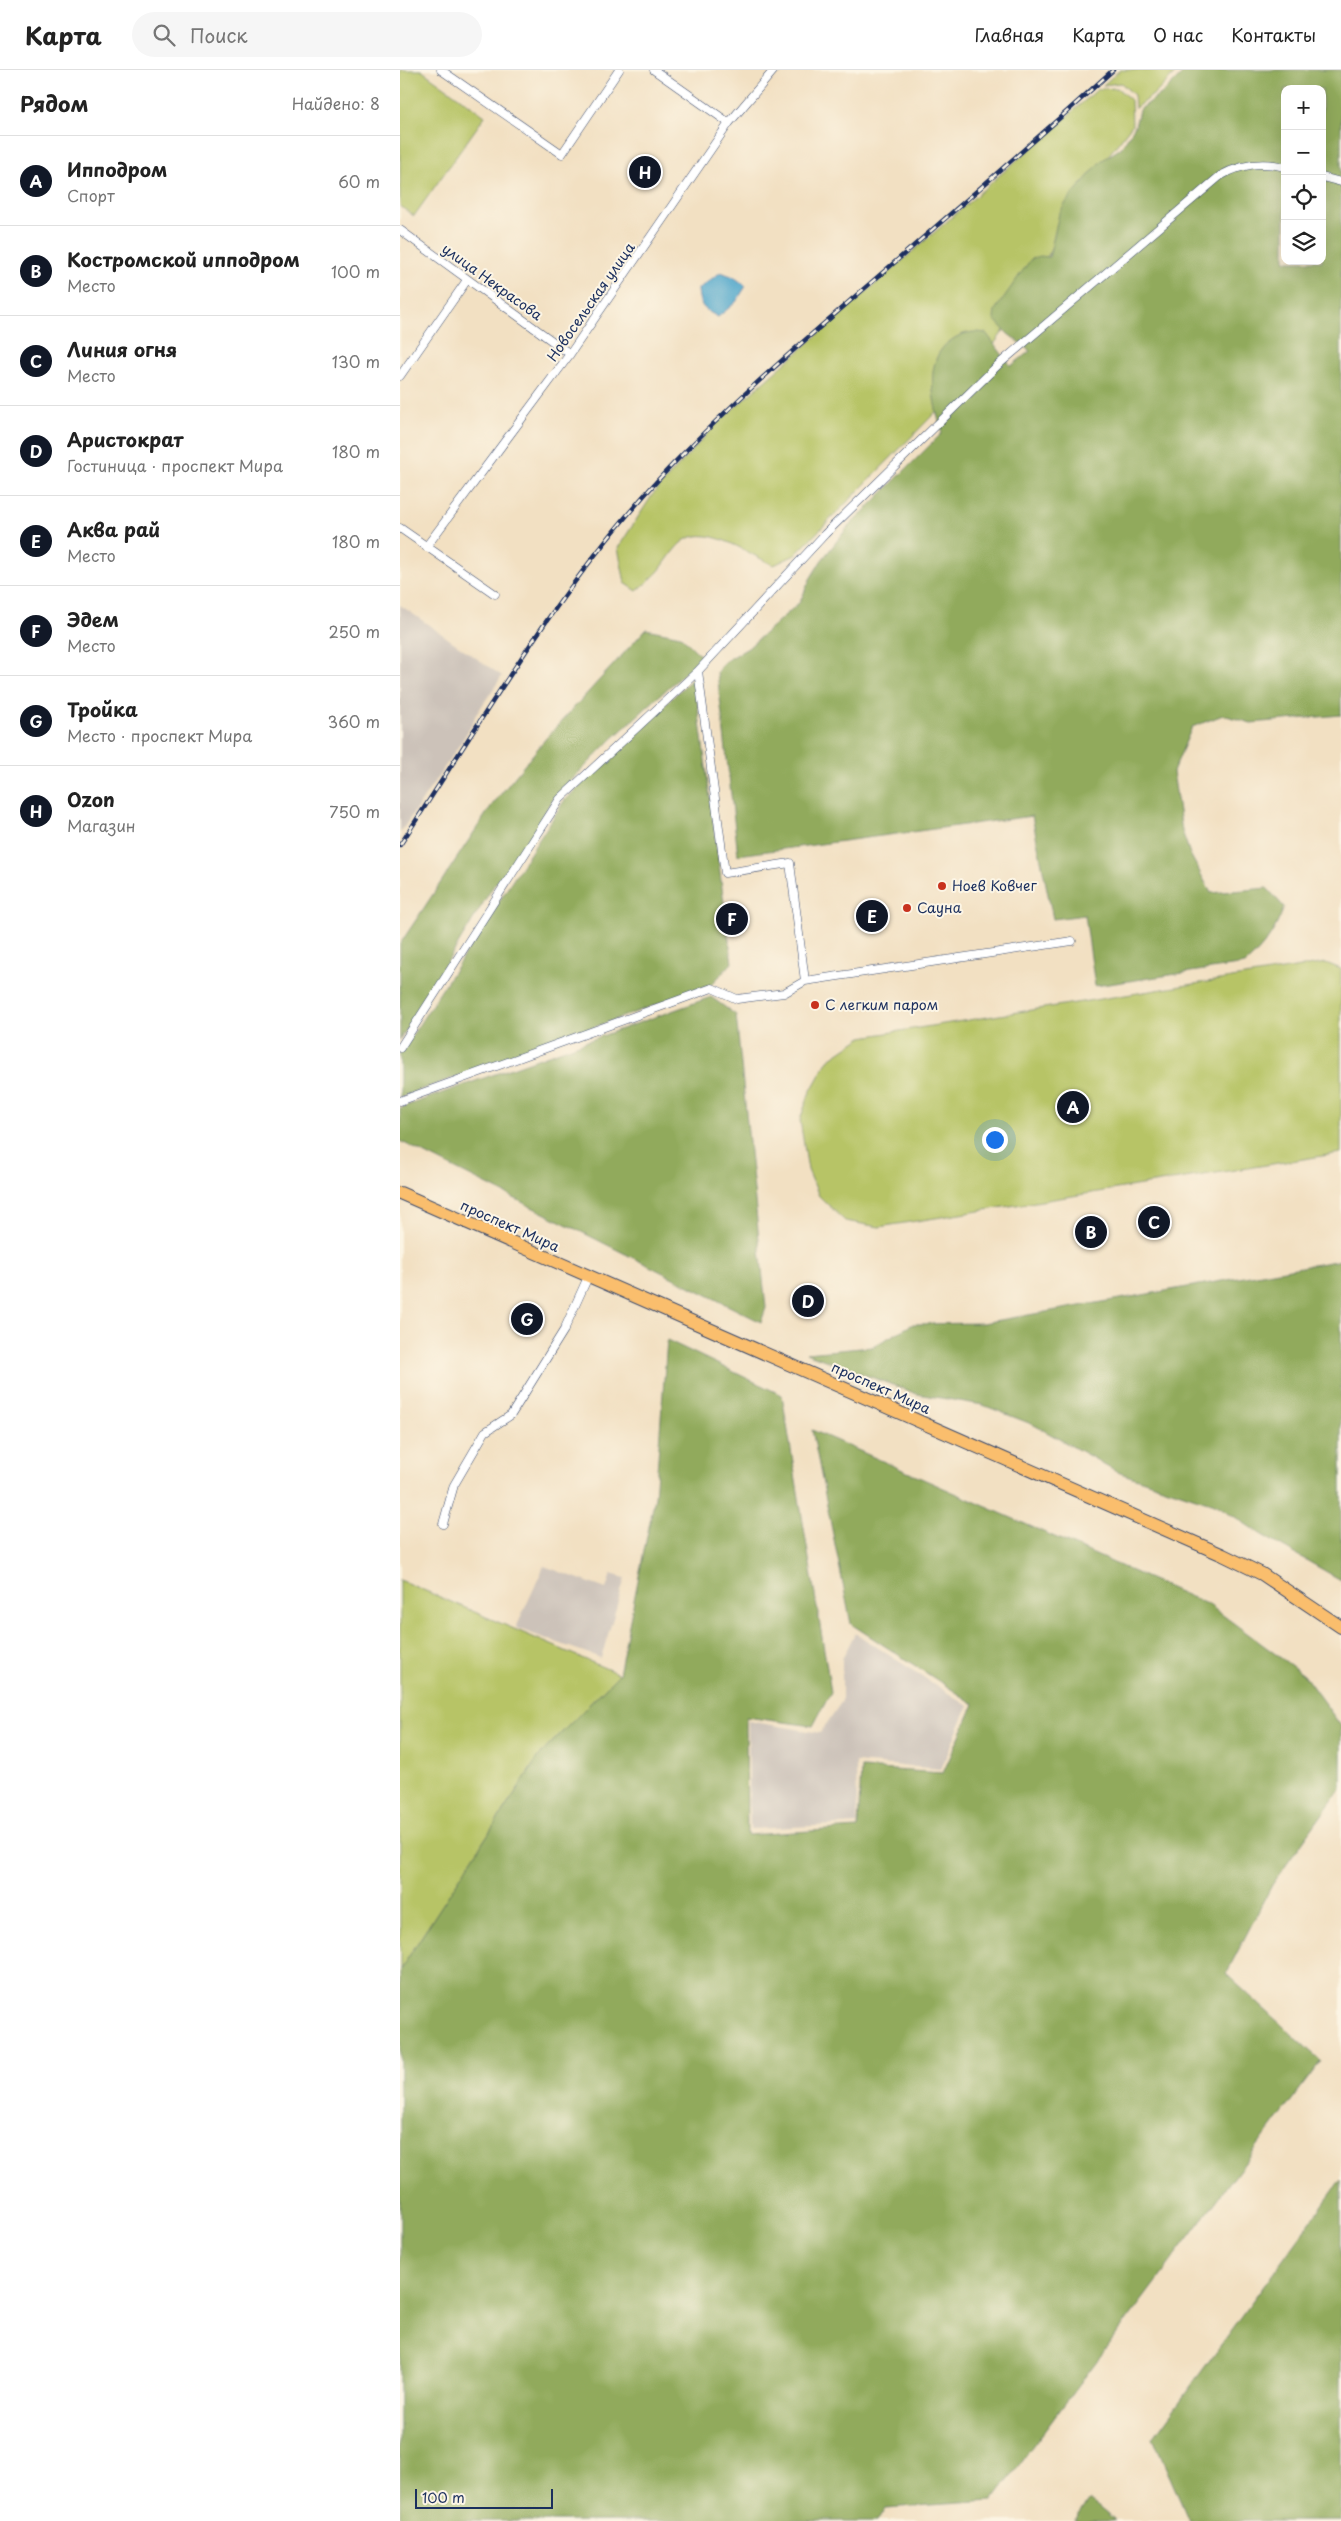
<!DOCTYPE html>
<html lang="ru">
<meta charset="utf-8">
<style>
:root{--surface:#fff;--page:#f6f6f6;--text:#222;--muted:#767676;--line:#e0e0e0;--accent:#111827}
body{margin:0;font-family:"Playpen Sans",sans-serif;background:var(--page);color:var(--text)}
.controls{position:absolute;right:15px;top:15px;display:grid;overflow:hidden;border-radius:10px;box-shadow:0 5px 20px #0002}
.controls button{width:45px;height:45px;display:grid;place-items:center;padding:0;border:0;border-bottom:1px solid var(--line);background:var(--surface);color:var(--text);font:25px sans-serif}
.scale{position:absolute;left:15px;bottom:12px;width:138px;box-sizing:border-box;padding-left:5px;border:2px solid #1b2f5e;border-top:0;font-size:14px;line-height:18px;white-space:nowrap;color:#1b2f5e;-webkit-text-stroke:4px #fcf5e5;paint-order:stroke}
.you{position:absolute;left:594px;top:1069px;width:18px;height:18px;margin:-12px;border:4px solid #fff;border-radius:50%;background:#1a73e8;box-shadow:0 0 0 8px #1a73e833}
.badge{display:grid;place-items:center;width:32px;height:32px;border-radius:50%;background:var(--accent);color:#fff;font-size:16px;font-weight:700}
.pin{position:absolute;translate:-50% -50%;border:2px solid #fff;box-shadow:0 1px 5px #0006}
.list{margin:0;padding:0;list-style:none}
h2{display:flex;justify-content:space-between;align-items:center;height:65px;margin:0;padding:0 20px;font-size:21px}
h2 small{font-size:16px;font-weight:400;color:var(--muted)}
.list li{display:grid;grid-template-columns:32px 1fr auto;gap:15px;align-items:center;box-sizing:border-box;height:90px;padding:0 20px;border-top:1px solid var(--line)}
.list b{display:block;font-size:19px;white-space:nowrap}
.list p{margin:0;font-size:16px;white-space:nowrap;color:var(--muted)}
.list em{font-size:16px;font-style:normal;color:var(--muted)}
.icon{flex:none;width:28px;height:28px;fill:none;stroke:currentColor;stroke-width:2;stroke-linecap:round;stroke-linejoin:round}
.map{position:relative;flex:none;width:941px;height:2451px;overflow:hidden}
header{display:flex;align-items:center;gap:30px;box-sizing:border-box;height:70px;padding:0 25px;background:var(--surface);border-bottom:1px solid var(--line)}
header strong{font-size:24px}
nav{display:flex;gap:28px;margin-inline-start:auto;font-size:18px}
.search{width:350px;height:45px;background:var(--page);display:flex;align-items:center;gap:12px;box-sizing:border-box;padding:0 18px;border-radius:28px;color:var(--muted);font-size:19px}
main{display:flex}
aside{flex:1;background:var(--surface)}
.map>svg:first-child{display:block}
.industrial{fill:#ccc2b9}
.green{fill:#b7c466;stroke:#697a62}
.forest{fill:#91aa5b;stroke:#566c5c;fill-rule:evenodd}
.water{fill:#4ea6cb;stroke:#346a94}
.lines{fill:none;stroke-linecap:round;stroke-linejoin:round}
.street-casing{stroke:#3b4a6d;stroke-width:9}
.primary-casing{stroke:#3b4a6d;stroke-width:14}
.street{stroke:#fff;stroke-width:8}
.primary{stroke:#fabe6d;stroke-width:12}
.rail-casing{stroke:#1b2f5e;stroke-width:4.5}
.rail{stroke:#fcf5e5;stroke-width:2.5;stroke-dasharray:8;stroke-linecap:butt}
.poi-dot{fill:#c8321e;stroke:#fcf5e5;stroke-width:2}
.labels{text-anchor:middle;stroke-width:4;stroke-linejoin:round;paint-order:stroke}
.street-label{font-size:14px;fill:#1b2f5e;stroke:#fcf5e5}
.poi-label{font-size:14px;fill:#1b2f5e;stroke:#fcf5e5;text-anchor:start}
</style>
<header>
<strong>Карта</strong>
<div class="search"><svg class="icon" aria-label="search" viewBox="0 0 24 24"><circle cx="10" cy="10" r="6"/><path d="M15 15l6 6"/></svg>Поиск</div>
<nav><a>Главная</a><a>Карта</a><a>О нас</a><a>Контакты</a></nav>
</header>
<main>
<aside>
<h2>Рядом<small>Найдено: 8</small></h2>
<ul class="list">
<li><span class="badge">A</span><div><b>Ипподром</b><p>Спорт</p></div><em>60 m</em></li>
<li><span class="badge">B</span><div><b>Костромской ипподром</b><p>Место</p></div><em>100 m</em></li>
<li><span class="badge">C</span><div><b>Линия огня</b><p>Место</p></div><em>130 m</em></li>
<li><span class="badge">D</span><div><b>Аристократ</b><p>Гостиница · проспект Мира</p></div><em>180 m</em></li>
<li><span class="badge">E</span><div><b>Аква рай</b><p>Место</p></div><em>180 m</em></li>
<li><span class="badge">F</span><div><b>Эдем</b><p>Место</p></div><em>250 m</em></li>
<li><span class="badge">G</span><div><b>Тройка</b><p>Место · проспект Мира</p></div><em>360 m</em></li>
<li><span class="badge">H</span><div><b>Ozon</b><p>Магазин</p></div><em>750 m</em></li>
</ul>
</aside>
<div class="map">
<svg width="941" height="2451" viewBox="0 0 941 2451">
<rect width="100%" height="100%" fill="#fcf5e5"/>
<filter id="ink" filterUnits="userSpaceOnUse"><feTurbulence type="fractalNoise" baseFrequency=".02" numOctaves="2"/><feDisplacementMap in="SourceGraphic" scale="10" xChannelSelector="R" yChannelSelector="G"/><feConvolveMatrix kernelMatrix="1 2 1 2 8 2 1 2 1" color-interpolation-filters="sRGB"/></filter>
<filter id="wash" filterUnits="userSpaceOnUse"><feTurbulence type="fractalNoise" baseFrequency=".0096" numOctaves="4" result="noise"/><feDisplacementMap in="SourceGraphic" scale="20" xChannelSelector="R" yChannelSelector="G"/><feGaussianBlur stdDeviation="1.12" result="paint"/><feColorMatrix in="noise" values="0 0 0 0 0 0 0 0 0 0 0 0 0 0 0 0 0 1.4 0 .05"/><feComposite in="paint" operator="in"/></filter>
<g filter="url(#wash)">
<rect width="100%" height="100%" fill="#f2e0c2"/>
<!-- industrial -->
<path class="industrial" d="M0,535L102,606L75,646L73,653L52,686L0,763Z
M144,1496L206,1519L211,1504L225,1508L201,1588L116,1558Z
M455,1563L568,1636L541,1699L456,1692L457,1754L350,1759L348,1651L420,1663L442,1631V1589Z"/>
<!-- green -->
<path class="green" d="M0,0H21L85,46L14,146L0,136Z
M720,0H778L757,22L735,38L734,25L721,13L703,15Z
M717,18L731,30L732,55L674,130L628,228L586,285L531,347L395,485L374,495C351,486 310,454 285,470C274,477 266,493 257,503C251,509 244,515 237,521L225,513L218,478L253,424L317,353L698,19Z
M926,893L941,899V1083L479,1157L445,1151L419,1126L408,1100L400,1050L409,1024L428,990L462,967Z
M0,1510L219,1604L139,1686L0,1900Z"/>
<!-- forest -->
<path class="forest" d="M786,0H941V645L851,653L823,645L792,657L773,702L782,761L790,784L811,823L867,818L884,837C876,860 864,878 845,894L695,916L685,845L653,849L632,746L338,785L317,602L324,592L348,578L400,532L410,509L421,491L448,457L542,363C534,334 521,288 553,269C564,262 573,261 586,263L611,296L630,281L607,263L594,249L595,240L631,189L639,186L649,187L659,144L667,131L701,91L721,78L735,56L739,40L765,21ZM885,19H922V191H885Z
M246,559L281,566L302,587L212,669L154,728L116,791L94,815L0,970V874L92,735L147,667Z
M294,607L332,893L311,915L0,1027V984L164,731Z
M311,927L336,945L366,1238L361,1252L0,1071V1038Z
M941,1190V1510L862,1465L817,1435L720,1403L634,1355L583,1335L517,1324L406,1283L472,1277L513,1254L583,1253Z
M267,1270L382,1325L431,1622L413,1656L346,1647L347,1765L458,1758L461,1698L543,1703L574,1634L451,1554L412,1360L809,1535L904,1605L941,1656V1718L872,1815L826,1904L921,1991L592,2431L485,2438L477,2451H0V1900L139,1686L219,1604L255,1427Z
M941,2110V2451H789L753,2368Z
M690,2430L715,2451H674Z"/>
<!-- water -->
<path class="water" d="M321,202L334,207L346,216L336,232L318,247C303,239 299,236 298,219Z"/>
</g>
<g filter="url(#ink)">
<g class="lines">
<defs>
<path id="street" d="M41,0L162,84L219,0
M254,0L329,53
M922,107L941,112
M0,160L170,284
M0,306L67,210
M0,458L95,524
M26,477L170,284L329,53L374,0
M405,911L390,793L325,803L298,601L425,464L598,295L820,106C841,94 861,91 885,97
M0,978L160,729L298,601
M0,1031L312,918L337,929L384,923L405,911L672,871
M43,1454L54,1415L85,1362L111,1345L164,1260L188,1207"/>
<path id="primary" d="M0,1123L823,1485L862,1504L941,1557"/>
</defs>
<!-- street casing -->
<use href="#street" class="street-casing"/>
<!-- primary casing -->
<use href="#primary" class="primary-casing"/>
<!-- street -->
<use href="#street" class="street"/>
<!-- primary -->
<use href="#primary" class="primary"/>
<defs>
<path id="rail" d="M0,775C81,652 157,520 258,410C325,338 399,275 473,211C553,142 634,72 713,0"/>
</defs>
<!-- rail casing -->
<use href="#rail" class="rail-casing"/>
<!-- rail -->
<use href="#rail" class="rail"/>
</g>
</g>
<!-- markers -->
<g class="poi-dot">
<circle cx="542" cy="816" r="5"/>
<circle cx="507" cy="838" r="5"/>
<circle cx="415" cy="935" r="5"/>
</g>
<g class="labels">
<!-- street labels -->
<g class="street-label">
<text transform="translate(92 212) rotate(36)" y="5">улица Некрасова</text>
<text transform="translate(191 232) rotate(-55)" y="5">Новосельская улица</text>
<text transform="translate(110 1156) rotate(24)" y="5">проспект Мира</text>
<text transform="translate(481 1318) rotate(24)" y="5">проспект Мира</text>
</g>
<!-- poi labels -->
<g class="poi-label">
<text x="552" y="821">Ноев Ковчег</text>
<text x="517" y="843">Сауна</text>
<text x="425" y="940">С легким паром</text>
</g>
</g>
</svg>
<div class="controls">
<button>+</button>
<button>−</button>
<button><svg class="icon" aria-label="locate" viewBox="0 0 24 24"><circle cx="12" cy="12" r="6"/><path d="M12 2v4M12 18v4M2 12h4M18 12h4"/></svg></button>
<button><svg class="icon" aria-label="layers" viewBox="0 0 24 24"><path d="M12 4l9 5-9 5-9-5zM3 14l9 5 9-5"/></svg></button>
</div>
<div class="scale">100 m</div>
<div class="you"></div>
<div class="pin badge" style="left:673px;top:1037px">A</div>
<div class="pin badge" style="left:691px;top:1162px">B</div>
<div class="pin badge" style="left:754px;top:1152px">C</div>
<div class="pin badge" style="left:408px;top:1231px">D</div>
<div class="pin badge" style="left:472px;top:846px">E</div>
<div class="pin badge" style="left:332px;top:849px">F</div>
<div class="pin badge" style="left:127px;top:1249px">G</div>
<div class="pin badge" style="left:245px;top:102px">H</div>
</div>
</main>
